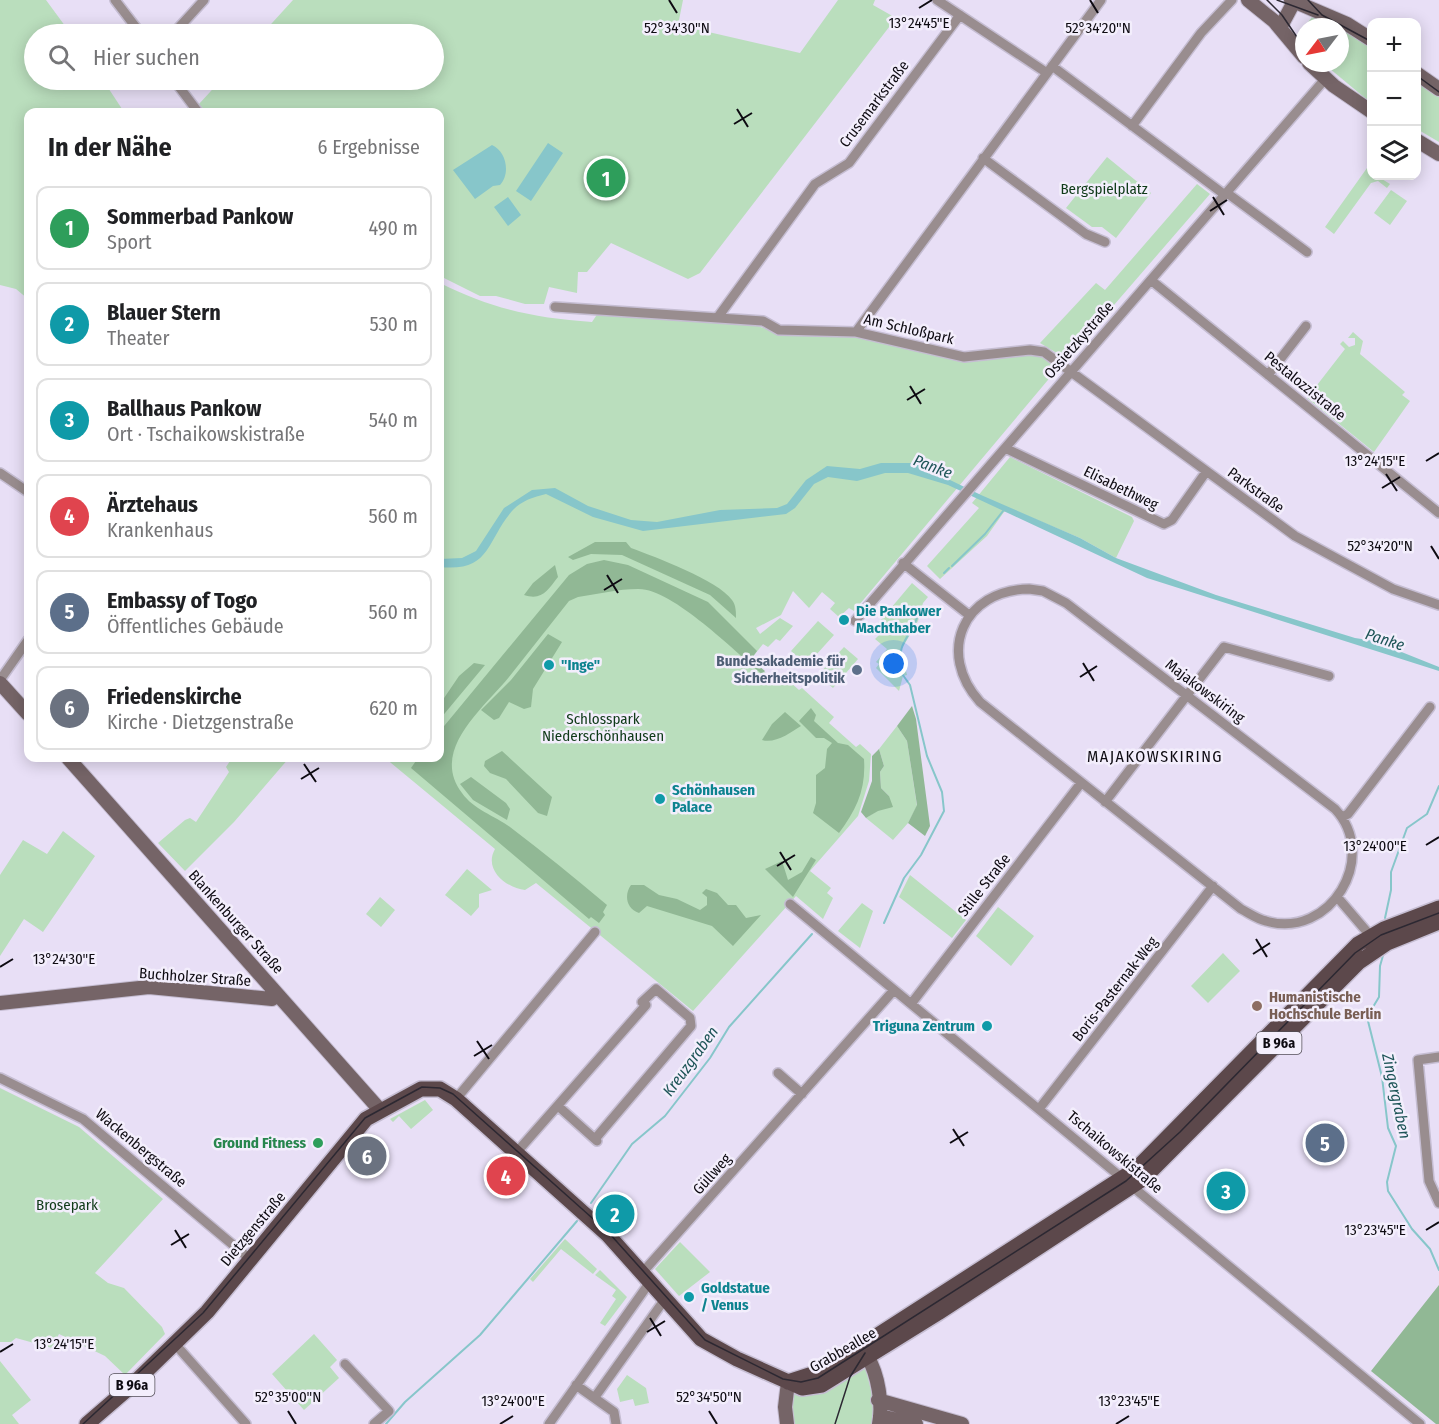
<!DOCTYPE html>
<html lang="de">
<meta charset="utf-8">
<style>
:root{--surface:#fff;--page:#f2f2f2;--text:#202124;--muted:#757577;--line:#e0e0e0;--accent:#a20233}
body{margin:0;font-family:"Fira Sans Condensed",sans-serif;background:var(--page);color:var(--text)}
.controls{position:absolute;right:18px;top:18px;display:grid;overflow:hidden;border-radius:12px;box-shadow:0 3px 15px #0003}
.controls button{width:54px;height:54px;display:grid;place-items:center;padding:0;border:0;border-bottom:2px solid var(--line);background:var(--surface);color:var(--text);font:30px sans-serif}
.compass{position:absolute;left:1295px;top:18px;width:54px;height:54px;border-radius:50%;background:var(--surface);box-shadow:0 3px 15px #0003;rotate:238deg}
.you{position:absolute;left:894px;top:664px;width:21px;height:21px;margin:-15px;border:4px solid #fff;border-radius:50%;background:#1a73e8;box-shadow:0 0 0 9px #1a73e833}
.badge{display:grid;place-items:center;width:39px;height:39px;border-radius:50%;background:var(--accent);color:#fff;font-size:20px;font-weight:700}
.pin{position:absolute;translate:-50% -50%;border:3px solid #fff;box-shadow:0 2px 6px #0006}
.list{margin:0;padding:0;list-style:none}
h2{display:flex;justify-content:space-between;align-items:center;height:78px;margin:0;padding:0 24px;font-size:26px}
h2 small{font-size:20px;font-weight:400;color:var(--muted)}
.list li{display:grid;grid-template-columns:39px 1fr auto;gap:18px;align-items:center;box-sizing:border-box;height:84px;margin:0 12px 12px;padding:0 12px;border:2px solid var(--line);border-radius:12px}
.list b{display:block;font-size:22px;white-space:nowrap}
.list p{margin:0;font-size:20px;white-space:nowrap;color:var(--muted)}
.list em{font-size:20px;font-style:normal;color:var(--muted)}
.icon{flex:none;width:33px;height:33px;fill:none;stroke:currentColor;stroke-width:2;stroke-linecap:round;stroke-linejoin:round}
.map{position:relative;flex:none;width:1439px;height:1424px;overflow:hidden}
.search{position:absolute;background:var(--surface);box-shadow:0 3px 15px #0003;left:24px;top:24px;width:420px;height:66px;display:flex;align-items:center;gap:15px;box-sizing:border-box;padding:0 21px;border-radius:33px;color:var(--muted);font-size:22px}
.panel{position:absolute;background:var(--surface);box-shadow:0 3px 15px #0003;left:24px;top:108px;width:420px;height:654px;border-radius:12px}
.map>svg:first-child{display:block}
.green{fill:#badebd}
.forest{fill:#91b895}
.water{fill:#87c6ca}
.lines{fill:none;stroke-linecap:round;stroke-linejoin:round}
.stream{stroke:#87c6ca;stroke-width:2}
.street-casing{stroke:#c5bdd2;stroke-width:12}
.secondary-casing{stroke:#c5bdd2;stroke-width:16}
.primary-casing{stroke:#c5bdd2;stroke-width:18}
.street{stroke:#998d8f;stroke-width:9}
.secondary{stroke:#756467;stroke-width:14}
.primary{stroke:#5c484b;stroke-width:15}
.tram{stroke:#2c2832;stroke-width:1.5}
.ticks{fill:none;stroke:#0e0b12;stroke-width:2}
.culture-dot{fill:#0f9aa8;stroke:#f3eefc;stroke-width:2}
.service-dot{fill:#5c6f8a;stroke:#f3eefc;stroke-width:2}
.education-dot{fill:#8d6e63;stroke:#f3eefc;stroke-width:2}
.leisure-dot{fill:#2e9e5b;stroke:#f3eefc;stroke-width:2}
.labels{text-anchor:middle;stroke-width:5;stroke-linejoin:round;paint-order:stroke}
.shield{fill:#f3eefc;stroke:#534f58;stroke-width:1.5}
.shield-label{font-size:14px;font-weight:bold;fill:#0e0b12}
.street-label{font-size:15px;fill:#0e0b12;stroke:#f3eefc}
.park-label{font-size:15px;fill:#0f3a18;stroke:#f3eefc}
.culture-label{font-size:15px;font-weight:bold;fill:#0d838f;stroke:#f3eefc;text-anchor:start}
.service-label{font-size:15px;font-weight:bold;fill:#4e5e75;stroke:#f3eefc;text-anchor:end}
.education-label{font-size:15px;font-weight:bold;fill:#785e54;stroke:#f3eefc;text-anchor:start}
.leisure-label{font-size:15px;font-weight:bold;fill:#27864d;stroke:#f3eefc;text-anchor:end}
.water-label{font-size:16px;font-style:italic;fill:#1d5457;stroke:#f3eefc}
.neighbourhood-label{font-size:16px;letter-spacing:1.5px;fill:#0e0b12;stroke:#f3eefc}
.ticks-label{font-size:15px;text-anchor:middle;fill:#0e0b12;stroke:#f3eefc;stroke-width:5;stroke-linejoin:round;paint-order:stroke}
</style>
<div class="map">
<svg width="1439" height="1424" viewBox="0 0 1439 1424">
<rect width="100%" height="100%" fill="#e8dff6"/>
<!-- green -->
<path class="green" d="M0,0H46L71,34H34V80H103L124,112H28V299L16,289L0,285Z
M293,0H683L678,25L800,53L838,0H875L873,5L896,18L700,273L688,279L611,243L587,272H578L577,293L549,287L544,304H525L496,296H480L440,276V112H206L199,104L221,80H434V34H262Z
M1313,16L1340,26L1371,47V103L1323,63H1340V27H1304Z
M1416,81L1439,97V142L1417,129Z
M1107,157L1151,193L1116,238L1102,227H1092L1066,208Z
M1367,168L1371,172L1372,176H1377L1390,184L1387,188L1378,181L1371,183L1334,234L1325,227Z
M1197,184L1210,194L1069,357L1065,358L1040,343L1096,283L1105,290Z
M1391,190L1407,201L1390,225L1374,213Z
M440,283C492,309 534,318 592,322L598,313L758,326L780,334L856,337L962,362L1032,354L1045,358L1058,368L854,611L849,608L839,617L830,609L835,603L822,592L809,608L793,591L781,615L756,628L760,634L780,618L793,626L780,641L776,639L768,647L763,644L751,659L775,682L782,675L799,690L802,688L834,717L829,723L856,747L860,744L871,754L869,781L858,816L810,871L831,888L827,893L833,898L823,919L796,896L693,1011L536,883L525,890C507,888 483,870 495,849L385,758H440Z
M1353,332L1363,341L1360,354L1405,392L1402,395L1410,401L1374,452L1307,398L1345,349L1340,344L1343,341L1349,347L1355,345V338H1348Z
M1010,457L1132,517L1134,521L1116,558L1080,538L1011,509L1004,512L987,536L940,579L927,566L979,508L972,503Z
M912,583L928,597L923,603L918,621L901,650L907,675L903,676L899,691L876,668L879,664L876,662L887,649L875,639L881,633L875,627Z
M818,621L834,635L807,665L791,651Z
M844,647L858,659L833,688L818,675Z
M897,726L907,741L917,806L908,823L893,840L866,818L877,811L889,796L881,788L880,772L884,766L879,749Z
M232,758H289L234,822L185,871L158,843L185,820L190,818L196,822L229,772L226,767Z
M63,831L95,856L43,932L24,919L0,956V875L23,840L47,854Z
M467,869L492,890L479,894V907L471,916L445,895Z
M910,875L966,920L952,938L899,897Z
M380,897L395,910L381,927L366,914Z
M862,903L873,911L860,948L838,931Z
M998,907L1034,936L1011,966L976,936Z
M1223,953L1240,971L1208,1003L1191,986Z
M0,1088L79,1127L163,1199L95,1273L108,1283L124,1288L162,1327L165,1334L125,1375L105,1356L59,1334L52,1348L16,1338L11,1342H0Z
M425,1100L433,1110L411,1129L399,1116L393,1122L390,1119Z
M565,1239L597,1269L593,1274L561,1249L533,1282L530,1279Z
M680,1242L710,1272L679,1296L655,1269Z
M600,1270L627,1297L605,1326L600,1323L616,1299L612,1296L616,1290L595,1275Z
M314,1334L337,1360L330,1367L339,1378L304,1410L272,1374Z
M0,1361L31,1400L12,1415L19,1424H0Z
M865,1366L872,1394L874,1424H790L791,1393Z
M627,1375L646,1388L649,1403L635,1406L633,1399L620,1402L617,1389Z"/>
<!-- forest -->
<path class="forest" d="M595,542H626L631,548C655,557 718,580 732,600C736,605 736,612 736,618L710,595L622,555L591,554L573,560L568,557Z
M604,560L628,565L708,602L757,651L751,659L765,671L762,674C735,652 672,588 638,589C618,589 598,594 578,597L569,601C549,626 529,652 509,677C485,707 429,750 462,793C473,809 495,816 510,827C543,852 575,878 607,905L603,912L605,915L599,923L591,917L589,919L411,768L418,758H440V731L569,575L587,564Z
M555,565L558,577C548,590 542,601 524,595L533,583Z
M548,634L562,642L533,689L531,707L524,709L509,702L499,718L494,720L481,710L511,680Z
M474,663L485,665L440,719V704L459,676Z
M912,706L916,719L930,826L925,836L908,823L917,805L907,741L897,726Z
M811,708L816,715L814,721L838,743L848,745L864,759C866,789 857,809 839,833L813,813L816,803V775L825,768L827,749L832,743L824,738H816L799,721Z
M785,712L801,726C790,733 775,744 762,740L772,724Z
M879,749L884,766L880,772L881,788L889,796L893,807L878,811L866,818L861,812L872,781V756Z
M502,751L552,797L547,816L538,813L506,779L490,773L484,766L485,761Z
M471,777L506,803L510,809L507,820L473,800L460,784Z
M811,857L816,860L793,897L765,869L782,861L788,880L802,872Z
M631,885H644L659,895L677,899L700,910L707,905V897L702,893L706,889L717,893L728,905H736L746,918L761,915L733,946L712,926L647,906L639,913C626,908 624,895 631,885Z
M1439,1285V1424H1436L1371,1371Z"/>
<!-- water -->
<path class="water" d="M548,143L563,153L531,201L516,191Z
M492,145C506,151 511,173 500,185L493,186L475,199L453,170Z
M508,197L521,215L508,226L494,207Z
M881,463H915L981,495L1080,538L1116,558L1216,595L1355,638L1374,641L1439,667V671L1147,578L948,485L908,473H885L857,481L828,477L814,484L795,508L786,514L643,531L593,517L546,494C533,497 521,501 512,511C486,541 491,572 440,567V559L462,558L476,551L504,508L532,490L555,488L588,506L631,520L657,522L720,510L777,508L787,504L806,480L827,466L860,469Z"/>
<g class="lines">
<!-- stream -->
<path class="stream" d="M952,566L985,534L1003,511
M944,573L949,568
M1385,918L1391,890V872L1407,828L1427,814L1439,786
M884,923L904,878L921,855L944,811L942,792L927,756L910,685L900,671C897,637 913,638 919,611
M1384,952L1380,966L1379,997L1367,1017L1382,1077L1388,1128L1396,1146L1387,1182L1388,1191L1412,1229L1430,1249L1439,1270
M591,1203L632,1144L665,1116L710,1058L729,1027L812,934
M386,1424L405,1402L480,1335L577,1221"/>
<defs>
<path id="street" d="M115,0L141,34
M937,0L1047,73
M173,34L204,0
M1052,66L1225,195
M174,80L198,112
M1132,126L1201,33L1232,0
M983,158L1086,234L1105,242
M1227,193L1307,252
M1152,281L1439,513
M555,307L763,321L779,330L856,332L964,357L1030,350L1044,352L1295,536L1393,589L1439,605
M718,317L815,184L849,163L960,15
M856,332L1101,0
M1268,375L1306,326
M1005,448L1164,524L1172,520L1206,472
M0,473L28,492
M903,563L969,615
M1029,589L1043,591L1066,603L1335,809C1380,857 1330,940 1266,921C1257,919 1249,913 1241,909L980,702C936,653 963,590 1029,589Z
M855,621L1326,78
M0,680L28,640
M1105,802L1224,647L1329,676
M1342,817L1348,814L1430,707
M1338,898L1374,940
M790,904L1420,1424
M911,1004L1081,783
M1439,1057L1418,1060L1429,1181L1439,1203
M778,1073L802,1094
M0,1078L83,1119L251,1260
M456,1099L595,932
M558,1106L597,1141
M1039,1109L1213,886
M516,1153L646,1005L642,1002L656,989L690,1018L691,1026L595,1139
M642,1273L894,990
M175,1344L246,1424
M345,1364L389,1411L374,1424
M576,1385L614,1412L616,1424
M595,1397L665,1299
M549,1424L650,1282"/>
<path id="secondary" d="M1248,0L1274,21L1304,57
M1291,0L1347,24L1372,40
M1280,28L1295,0
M1309,63L1334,86L1372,112
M1416,73L1439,89
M1416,140L1439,154
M0,683L28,714
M68,758L380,1110
M0,1003L149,987L272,999L278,995
M868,1358C878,1374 883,1405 879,1424
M878,1400L962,1424
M880,1416L916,1424
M787,1424L785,1407L788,1382"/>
<path id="primary" d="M788,1382L822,1371L1136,1169L1358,944L1384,929L1439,908
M87,1424L131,1386L207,1312L366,1119L421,1089H440L456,1099L608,1235L701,1339L737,1359L802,1388L822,1385L938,1313L1143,1179L1359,962L1387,943L1439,922"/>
</defs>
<!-- street casing -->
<use href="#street" class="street-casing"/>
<!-- secondary casing -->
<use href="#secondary" class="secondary-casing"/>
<!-- primary casing -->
<use href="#primary" class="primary-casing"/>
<!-- street -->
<use href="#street" class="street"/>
<!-- secondary -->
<use href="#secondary" class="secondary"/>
<!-- primary -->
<use href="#primary" class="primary"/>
<!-- tram -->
<path class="tram" d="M1267,0L1282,15L1301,43
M1277,0L1318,15
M1308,0L1322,15L1372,42
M1416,75L1439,92
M83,1424L203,1313L365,1118L422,1087L440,1088L453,1094L609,1233L705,1340L783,1379L801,1382L818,1378L1126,1181L1180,1132L1355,953L1381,935L1439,913
M835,1424L850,1377L865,1353"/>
</g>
<!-- ticks -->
<path class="ticks" d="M669,0L677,13M1090,0L1098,13M919,8L932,0M737,109L748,127M734,124L752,113M1213,197L1224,215M1210,211L1227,200M910,386L921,404M907,400L925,389M1426,461L1439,453M1386,474L1397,491M1382,488L1400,477M1431,546L1439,559M607,575L618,593M604,590L622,579M1083,663L1094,681M1080,677L1097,666M304,764L316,782M301,779L319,768M1426,845L1439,837M780,852L791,870M777,866L795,855M1256,939L1267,957M1253,954L1270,943M0,967L13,959M477,1041L489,1059M474,1056L492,1045M953,1129L964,1146M950,1143L968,1132M175,1230L186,1248M1426,1230L1439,1222M171,1245L189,1234M650,1318L661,1336M647,1332L665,1321M0,1352L13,1344M288,1411L296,1424M709,1411L717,1424M500,1424L513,1416M1116,1424L1129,1416"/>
<!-- markers -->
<g class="culture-dot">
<circle cx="844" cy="620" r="6"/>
<circle cx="549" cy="665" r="6"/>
<circle cx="660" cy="799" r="6"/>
<circle cx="987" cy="1026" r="6"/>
<circle cx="689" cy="1297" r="6"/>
</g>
<circle class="service-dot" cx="857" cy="670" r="6"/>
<circle class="education-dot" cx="1257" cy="1006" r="6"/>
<circle class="leisure-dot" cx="318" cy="1143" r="6"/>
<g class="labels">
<!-- shield labels -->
<g class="shield">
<rect x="1256.5" y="1032" width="45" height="22" rx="4.5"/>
<rect x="109.5" y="1374" width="45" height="22" rx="4.5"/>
</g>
<g class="shield-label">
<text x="1279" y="1048">B 96a</text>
<text x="132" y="1390">B 96a</text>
</g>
<!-- street labels -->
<g class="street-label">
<text transform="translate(874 104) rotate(-53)" y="5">Crusemarkstraße</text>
<text transform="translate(909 329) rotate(13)" y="5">Am Schloßpark</text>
<text transform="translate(1079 340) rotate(-49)" y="5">Ossietzkystraße</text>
<text transform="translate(1305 386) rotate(39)" y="5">Pestalozzistraße</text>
<text transform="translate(1121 488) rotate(26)" y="5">Elisabethweg</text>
<text transform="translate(1256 490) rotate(36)" y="5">Parkstraße</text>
<text transform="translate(1205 691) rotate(37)" y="5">Majakowskiring</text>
<text transform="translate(984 885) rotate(-52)" y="5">Stille Straße</text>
<text transform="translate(236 922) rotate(48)" y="5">Blankenburger Straße</text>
<text transform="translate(195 977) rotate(4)" y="5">Buchholzer Straße</text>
<text transform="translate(1115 989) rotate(-52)" y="5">Boris-Pasternak-Weg</text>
<text transform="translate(141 1148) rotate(40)" y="5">Wackenbergstraße</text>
<text transform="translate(1115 1152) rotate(40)" y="5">Tschaikowskistraße</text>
<text transform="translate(712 1174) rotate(-48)" y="5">Güllweg</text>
<text transform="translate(253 1229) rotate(-50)" y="5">Dietzgenstraße</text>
<text transform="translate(843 1350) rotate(-30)" y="5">Grabbeallee</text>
</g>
<!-- park labels -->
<g class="park-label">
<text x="1104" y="194">Bergspielplatz</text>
<text x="603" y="724">Schlosspark<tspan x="603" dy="17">Niederschönhausen</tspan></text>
<text x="67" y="1210">Brosepark</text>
</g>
<!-- culture labels -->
<g class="culture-label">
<text x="856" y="616">Die Pankower<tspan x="856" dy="17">Machthaber</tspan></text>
<text x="561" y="670">"Inge"</text>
<text x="672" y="795">Schönhausen<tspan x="672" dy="17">Palace</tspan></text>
<text x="975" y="1031" text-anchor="end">Triguna Zentrum</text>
<text x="701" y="1293">Goldstatue<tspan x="701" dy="17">/ Venus</tspan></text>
</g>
<!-- service labels -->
<g class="service-label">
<text x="845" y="666">Bundesakademie für<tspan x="845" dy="17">Sicherheitspolitik</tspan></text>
</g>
<!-- education labels -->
<g class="education-label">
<text x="1269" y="1002">Humanistische<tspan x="1269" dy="17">Hochschule Berlin</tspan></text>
</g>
<!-- leisure labels -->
<g class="leisure-label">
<text x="306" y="1148">Ground Fitness</text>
</g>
<!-- water labels -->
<g class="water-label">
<text transform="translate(933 466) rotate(21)" y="6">Panke</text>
<text transform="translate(1385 639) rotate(18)" y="6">Panke</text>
<text transform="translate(690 1061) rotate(-54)" y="6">Kreuzgraben</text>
<text transform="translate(1397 1096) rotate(78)" y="6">Zingergraben</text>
</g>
<!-- neighbourhood labels -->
<g class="neighbourhood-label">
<text x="1155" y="762">MAJAKOWSKIRING</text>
</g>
</g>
<g class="ticks-label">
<text x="919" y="28">13°24'45"E</text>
<text x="677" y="33">52°34'30"N</text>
<text x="1098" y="33">52°34'20"N</text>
<text x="1375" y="466">13°24'15"E</text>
<text x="1380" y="551">52°34'20"N</text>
<text x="1375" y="851">13°24'00"E</text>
<text x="64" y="964">13°24'30"E</text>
<text x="1375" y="1235">13°23'45"E</text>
<text x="64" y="1349">13°24'15"E</text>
<text x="288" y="1402">52°35'00"N</text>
<text x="709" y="1402">52°34'50"N</text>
<text x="513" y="1406">13°24'00"E</text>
<text x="1129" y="1406">13°23'45"E</text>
</g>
</svg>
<div class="controls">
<button>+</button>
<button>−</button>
<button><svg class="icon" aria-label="layers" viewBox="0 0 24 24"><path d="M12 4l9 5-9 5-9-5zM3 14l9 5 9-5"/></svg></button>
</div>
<svg class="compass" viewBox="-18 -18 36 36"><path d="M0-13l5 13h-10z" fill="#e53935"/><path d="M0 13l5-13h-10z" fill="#757577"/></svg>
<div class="you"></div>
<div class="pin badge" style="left:606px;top:178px;background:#2e9e5b">1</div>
<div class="pin badge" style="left:615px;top:1214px;background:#0f9aa8">2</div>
<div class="pin badge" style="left:1226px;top:1191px;background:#0f9aa8">3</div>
<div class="pin badge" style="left:506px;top:1176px;background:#e0444e">4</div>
<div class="pin badge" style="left:1325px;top:1143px;background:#5c6f8a">5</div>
<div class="pin badge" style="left:367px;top:1156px;background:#6b7280">6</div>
<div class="search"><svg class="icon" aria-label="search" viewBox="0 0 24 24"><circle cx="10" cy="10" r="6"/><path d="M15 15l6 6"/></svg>Hier suchen</div>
<section class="panel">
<h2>In der Nähe<small>6 Ergebnisse</small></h2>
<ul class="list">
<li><span class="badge" style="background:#2e9e5b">1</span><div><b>Sommerbad Pankow</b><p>Sport</p></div><em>490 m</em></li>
<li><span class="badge" style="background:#0f9aa8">2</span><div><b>Blauer Stern</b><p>Theater</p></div><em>530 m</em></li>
<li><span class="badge" style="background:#0f9aa8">3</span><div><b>Ballhaus Pankow</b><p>Ort · Tschaikowskistraße</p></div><em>540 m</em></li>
<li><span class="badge" style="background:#e0444e">4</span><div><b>Ärztehaus</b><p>Krankenhaus</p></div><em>560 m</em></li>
<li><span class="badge" style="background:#5c6f8a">5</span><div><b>Embassy of Togo</b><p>Öffentliches Gebäude</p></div><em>560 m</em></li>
<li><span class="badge" style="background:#6b7280">6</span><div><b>Friedenskirche</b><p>Kirche · Dietzgenstraße</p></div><em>620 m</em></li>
</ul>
</section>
</div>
